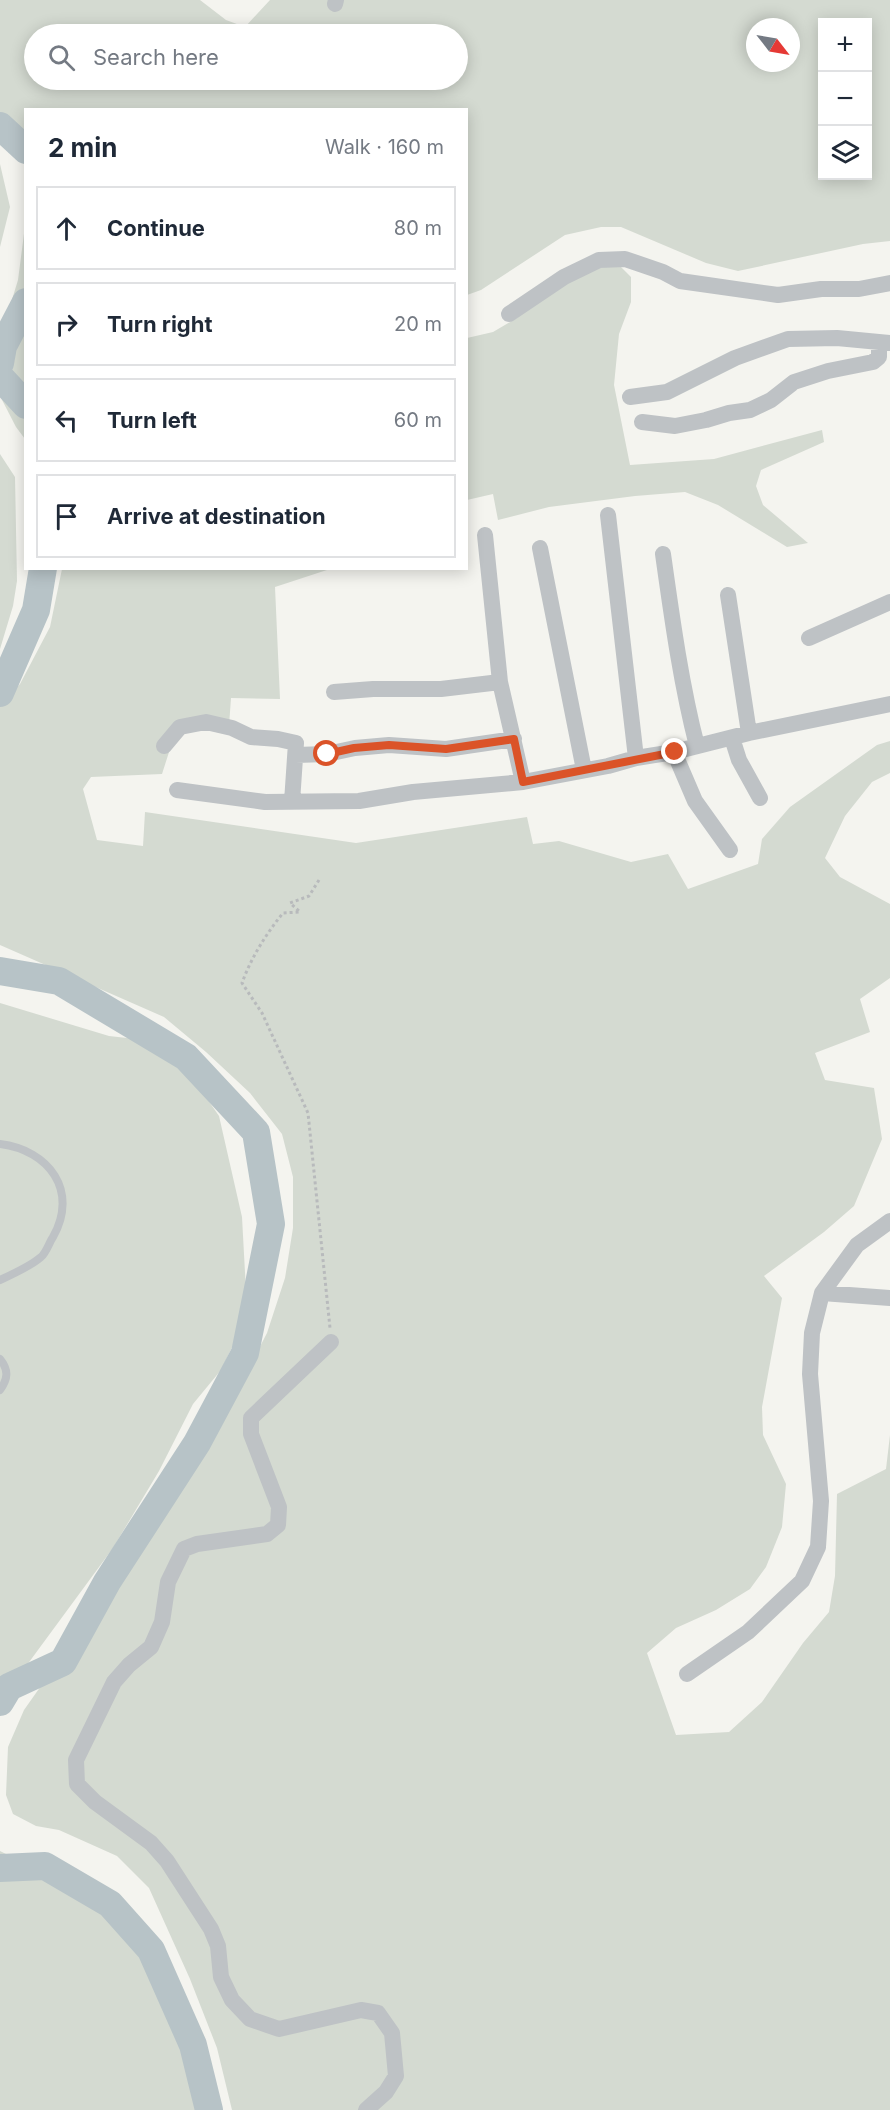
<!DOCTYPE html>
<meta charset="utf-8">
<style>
:root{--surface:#fff;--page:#f2f2f3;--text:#1f2937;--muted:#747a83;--line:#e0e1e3}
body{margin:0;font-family:Inter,sans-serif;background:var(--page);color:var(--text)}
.controls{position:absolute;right:18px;top:18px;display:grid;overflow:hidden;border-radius:0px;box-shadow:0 3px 15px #0003}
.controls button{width:54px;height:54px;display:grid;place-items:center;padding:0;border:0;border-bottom:2px solid var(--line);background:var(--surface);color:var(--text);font:30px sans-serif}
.compass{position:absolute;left:746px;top:18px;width:54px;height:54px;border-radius:50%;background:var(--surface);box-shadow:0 3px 15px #0003;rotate:121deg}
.stop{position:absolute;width:18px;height:18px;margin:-14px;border:4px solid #db5328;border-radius:50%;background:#fff}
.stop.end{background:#db5328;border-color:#fff;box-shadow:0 2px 6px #0008}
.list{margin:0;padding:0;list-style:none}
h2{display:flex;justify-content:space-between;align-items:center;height:78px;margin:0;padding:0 24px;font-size:26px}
h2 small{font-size:20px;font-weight:400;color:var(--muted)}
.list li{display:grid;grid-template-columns:39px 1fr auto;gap:18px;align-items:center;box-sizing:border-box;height:84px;margin:0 12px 12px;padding:0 12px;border:2px solid var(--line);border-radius:0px}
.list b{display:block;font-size:22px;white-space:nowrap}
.list em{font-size:20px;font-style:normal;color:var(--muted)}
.icon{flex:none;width:33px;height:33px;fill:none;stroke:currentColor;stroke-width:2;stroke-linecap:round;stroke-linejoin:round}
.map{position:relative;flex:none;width:890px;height:2110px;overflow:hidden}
.search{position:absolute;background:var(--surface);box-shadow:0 3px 15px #0003;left:24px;top:24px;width:444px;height:66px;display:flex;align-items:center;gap:15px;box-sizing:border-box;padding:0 21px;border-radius:33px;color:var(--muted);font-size:22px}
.panel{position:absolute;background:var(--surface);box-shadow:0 3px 15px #0003;left:24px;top:108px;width:444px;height:462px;border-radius:0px}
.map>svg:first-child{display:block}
.green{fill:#d4dad1;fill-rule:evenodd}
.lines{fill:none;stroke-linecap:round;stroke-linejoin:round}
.river{stroke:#b7c3c7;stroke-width:28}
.path{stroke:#b8babc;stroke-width:3;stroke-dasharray:3 3;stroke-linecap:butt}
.service{stroke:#bec2c5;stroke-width:8}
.minor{stroke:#bec2c5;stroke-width:16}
.route{stroke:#db5328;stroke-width:8}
</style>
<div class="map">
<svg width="890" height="2110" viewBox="0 0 890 2110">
<rect width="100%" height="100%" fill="#f4f4ef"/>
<!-- green -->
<path class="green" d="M0,0H200L226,20L245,27L270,0H890V241L863,244L738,271L706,263L621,227H601L565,235L481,290L467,295L466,110H26L25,167L15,139L0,117ZM822,22H868V176H822ZM755,27H791V63H755ZM34,34H458V80H34Z
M0,164L10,207L0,247Z
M25,226L26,439H25L16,427L0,396V357L3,329L18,280Z
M619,265L631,277V302L619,334L614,385L630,465L714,459L822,430L824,442L761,470L756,486L763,505L808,543L787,547L718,505L685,492L635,496L549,507L498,520L493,494L467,500V338L493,332L517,318L551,290L597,268Z
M0,454L15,477L17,581L13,606L0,649Z
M62,569H330L275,587L280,699L231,698L229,726L178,724L162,774L91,777L83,789L97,840L143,846L145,812L356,843L527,817L533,844L559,841L631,862L668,854L688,889L758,864L762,839L790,807L877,745L890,741V773L872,782L845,816L825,858L840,877L890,904V978L860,999L870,1032L815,1053L825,1080L874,1088L882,1139L854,1206L824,1232L764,1276L782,1298L762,1407L763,1435L786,1484L782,1527L766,1567L750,1589L716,1610L676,1628L647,1653L676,1735L729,1732L762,1702L803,1643L829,1612L835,1576L837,1494L886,1469L890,1435V2110H232L217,2048L190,1979L149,1888L117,1856L59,1830L36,1826L13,1814L6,1795L8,1747L24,1710L146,1537L202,1438L248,1370L267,1333L285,1278L293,1228V1177L282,1134L250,1093L206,1052L164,1017L0,945V704L20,684L50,627Z
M0,1003L109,1036L145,1040L174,1051L219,1116L242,1217L246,1291L244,1323L221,1370L193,1404L159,1471L113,1548L24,1669L0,1692Z
M0,1851L40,1871L103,1889L120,1909L148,1962L169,2022L201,2086L199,2110H0Z"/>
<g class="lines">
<!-- river -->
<path class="river" d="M0,126L26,150
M0,363L3,346L26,302
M0,377L26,405
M0,693L36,610L43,568
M0,971L59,981L186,1057L256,1132L271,1224L245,1353L197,1443L107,1582L63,1662L9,1687L0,1702
M0,1868L45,1866L110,1904L151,1950L193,2045L209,2110"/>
<!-- path -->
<path class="path" d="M319,880L309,896L290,903L300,912L283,913C266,934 251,958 242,983L262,1013L308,1113L330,1328"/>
<!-- service -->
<path class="service" d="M0,1144C49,1150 79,1191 53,1237C49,1243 46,1253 41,1257C32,1265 11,1275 0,1280
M0,1359C9,1370 8,1379 0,1390"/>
<!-- minor -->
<path class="minor" d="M335,4L336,0
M509,314L564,277L599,260L625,259L663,272L680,281L778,295L821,289H859L890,283
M630,397L667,392L735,358L788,339L837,338L890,343
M642,422L675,426L706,420L729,413L750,410L771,400L794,382L828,371L873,362L879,357V342
M608,515L636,758
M485,535L500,682L523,782
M540,548L584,770
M663,554C672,618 681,684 697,746
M728,595L749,733
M809,638L890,602
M334,692L373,689H441L500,682
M732,738L739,760L760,798
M164,746L180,727L206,722L232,728L251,737L278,739L296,743L292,802
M674,752L695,801L730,850
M296,755L327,754L355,748L389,745L446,749L514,739
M177,790L265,802L359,801L413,792L523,782L608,766L636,758L674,752L749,733L890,704
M822,1293L890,1298
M331,1342L251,1418V1434L279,1507L278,1525L267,1534L197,1544L184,1549L168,1582L162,1622L151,1647L129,1665L114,1682L76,1760L77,1784L95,1802L151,1843L167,1861L211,1929L218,1946L221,1977L232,2000L250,2019L279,2029L361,2010L378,2013L392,2033L396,2076L386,2092L366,2110
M687,1674L748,1632L802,1581L818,1547L821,1501L810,1374L812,1333L822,1293L857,1245L890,1221"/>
</g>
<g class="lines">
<!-- route -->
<path class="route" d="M327,754L354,748L389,745L446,749L514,739L523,782L675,752"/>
</g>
</svg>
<div class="controls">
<button>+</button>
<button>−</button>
<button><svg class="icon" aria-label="layers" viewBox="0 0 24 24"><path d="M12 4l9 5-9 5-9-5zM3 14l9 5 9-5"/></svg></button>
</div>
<svg class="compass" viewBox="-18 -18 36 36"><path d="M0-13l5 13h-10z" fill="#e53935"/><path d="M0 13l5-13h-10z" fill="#747a83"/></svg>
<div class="stop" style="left:327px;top:754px"></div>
<div class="stop end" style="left:675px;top:752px"></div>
<div class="search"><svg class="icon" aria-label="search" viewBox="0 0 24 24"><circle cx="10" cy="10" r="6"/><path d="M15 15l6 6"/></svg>Search here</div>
<section class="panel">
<h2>2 min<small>Walk · 160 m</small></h2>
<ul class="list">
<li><svg class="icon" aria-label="ahead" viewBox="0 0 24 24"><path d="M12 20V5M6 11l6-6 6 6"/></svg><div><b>Continue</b></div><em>80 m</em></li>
<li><svg class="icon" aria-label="right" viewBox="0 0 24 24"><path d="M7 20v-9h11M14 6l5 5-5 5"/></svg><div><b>Turn right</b></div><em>20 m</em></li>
<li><svg class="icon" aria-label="left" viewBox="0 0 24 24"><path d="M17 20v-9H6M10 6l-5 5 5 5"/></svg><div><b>Turn left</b></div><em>60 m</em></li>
<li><svg class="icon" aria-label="arrive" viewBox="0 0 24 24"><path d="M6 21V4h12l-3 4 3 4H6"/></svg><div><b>Arrive at destination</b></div></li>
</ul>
</section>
</div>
